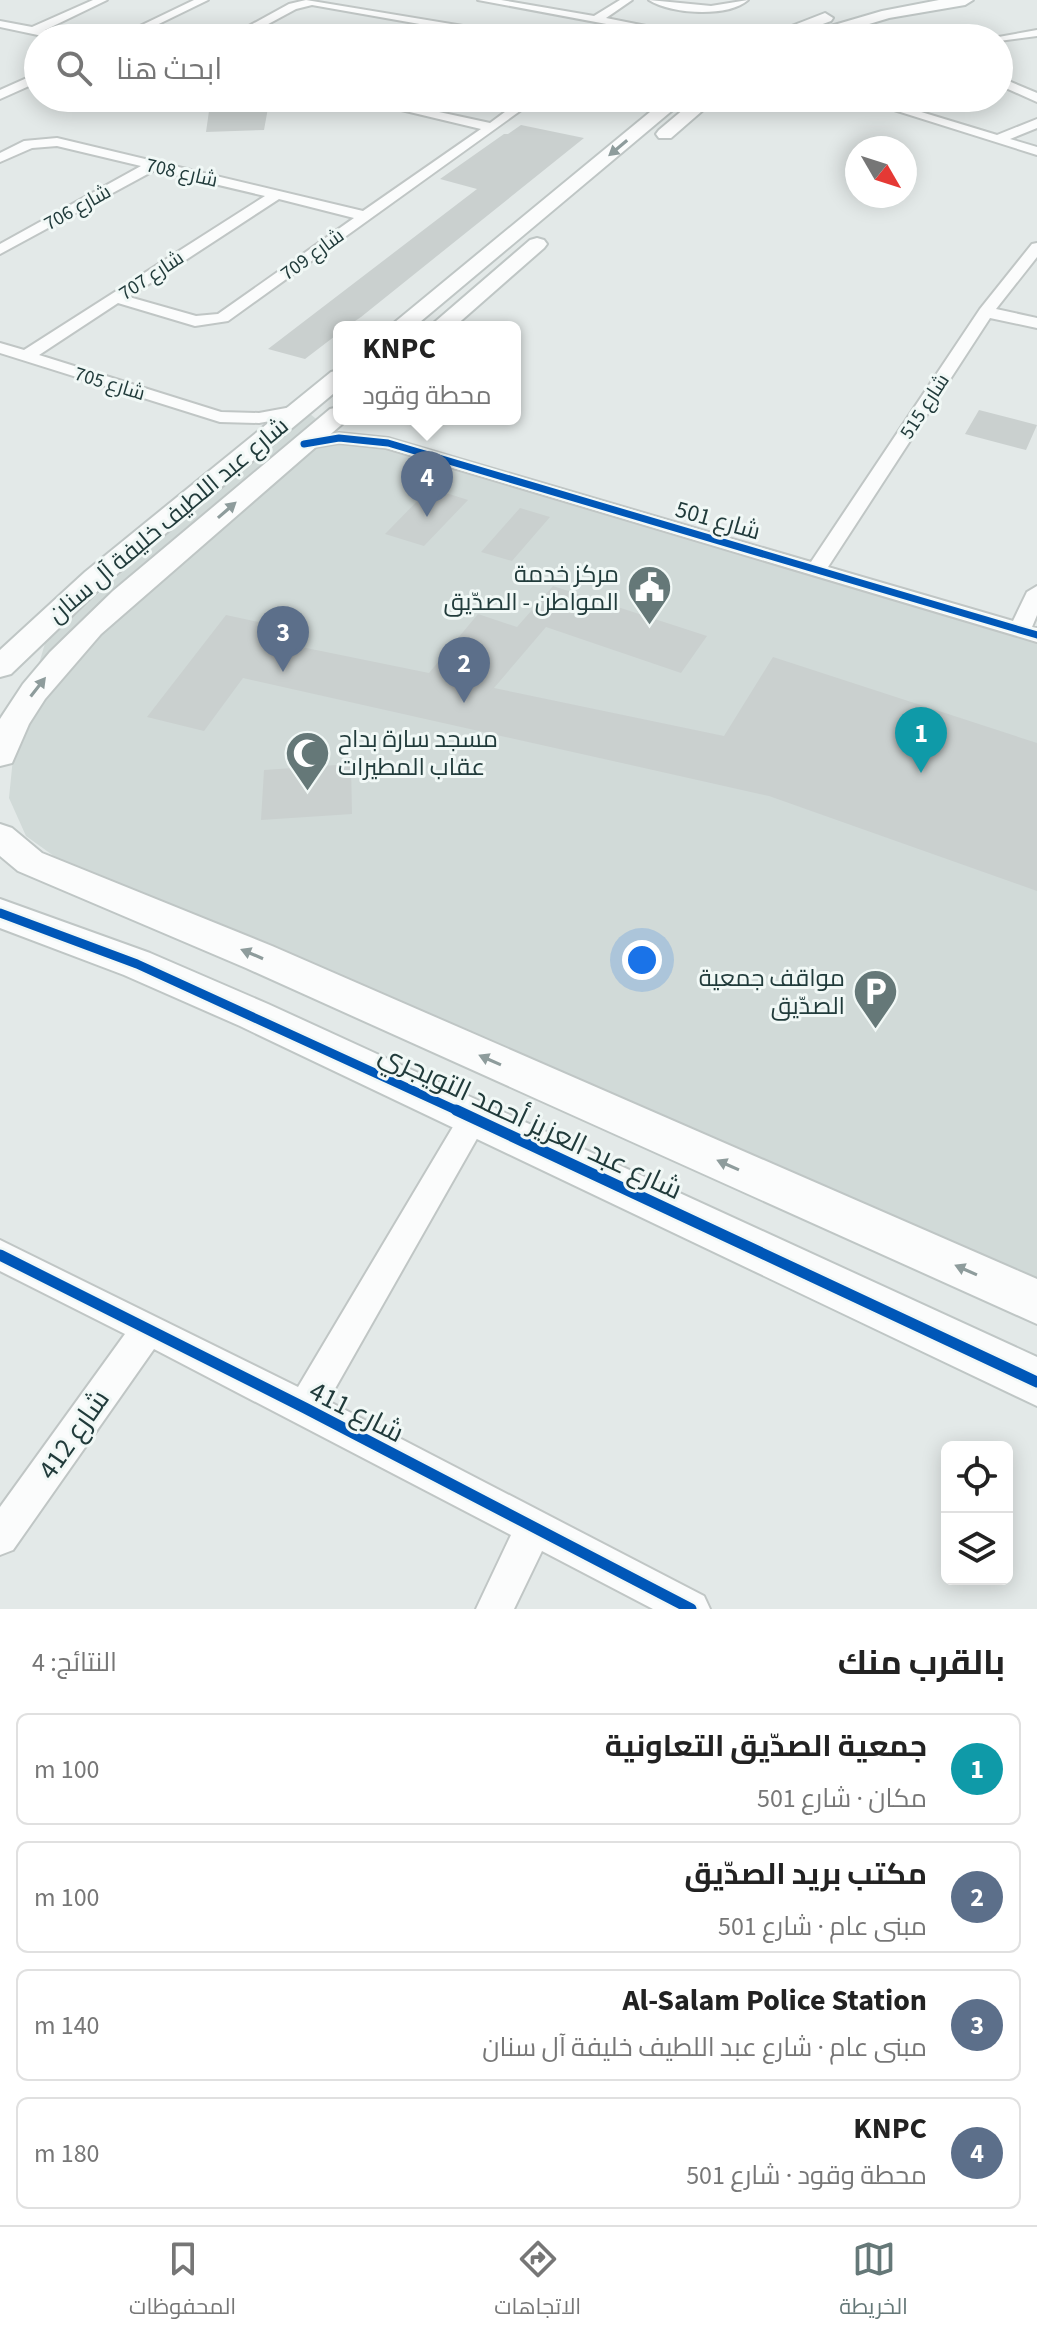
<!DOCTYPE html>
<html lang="ar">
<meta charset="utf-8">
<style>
:root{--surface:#fff;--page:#f2f2f2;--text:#222;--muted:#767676;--line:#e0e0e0;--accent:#657878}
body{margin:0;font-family:"Source Sans 3",Cairo,sans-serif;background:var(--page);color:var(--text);direction:rtl}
.controls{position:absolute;right:24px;bottom:24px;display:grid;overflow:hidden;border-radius:12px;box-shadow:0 4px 20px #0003}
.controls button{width:72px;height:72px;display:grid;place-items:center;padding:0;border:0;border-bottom:2px solid var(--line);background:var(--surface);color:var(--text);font:40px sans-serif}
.compass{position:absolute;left:845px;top:136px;width:72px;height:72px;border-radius:50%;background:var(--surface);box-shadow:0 4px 20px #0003;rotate:129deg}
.you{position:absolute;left:642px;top:960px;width:28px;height:28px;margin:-20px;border:6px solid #fff;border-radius:50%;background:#1a73e8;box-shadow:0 0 0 12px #1a73e833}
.badge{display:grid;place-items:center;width:52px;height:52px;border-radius:50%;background:var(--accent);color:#fff;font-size:26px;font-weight:700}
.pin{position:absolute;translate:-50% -66px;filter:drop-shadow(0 2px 4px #0008)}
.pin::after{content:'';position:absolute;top:42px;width:28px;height:24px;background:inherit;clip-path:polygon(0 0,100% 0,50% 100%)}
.popup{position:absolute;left:333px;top:321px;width:188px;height:104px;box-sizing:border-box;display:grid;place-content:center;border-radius:12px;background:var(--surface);filter:drop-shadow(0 2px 6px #0005);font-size:26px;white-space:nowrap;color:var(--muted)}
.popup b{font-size:30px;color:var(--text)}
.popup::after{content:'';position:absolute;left:50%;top:100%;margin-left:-16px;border:16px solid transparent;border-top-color:var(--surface)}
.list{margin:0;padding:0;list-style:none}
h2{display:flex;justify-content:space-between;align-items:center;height:104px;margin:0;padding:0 32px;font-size:34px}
h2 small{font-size:26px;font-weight:400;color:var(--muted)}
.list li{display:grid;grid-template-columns:52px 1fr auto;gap:24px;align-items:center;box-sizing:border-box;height:112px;margin:0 16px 16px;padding:0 16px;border:2px solid var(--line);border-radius:12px}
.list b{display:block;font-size:30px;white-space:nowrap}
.list p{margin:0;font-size:26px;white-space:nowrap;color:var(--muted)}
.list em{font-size:26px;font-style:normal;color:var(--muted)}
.icon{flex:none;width:44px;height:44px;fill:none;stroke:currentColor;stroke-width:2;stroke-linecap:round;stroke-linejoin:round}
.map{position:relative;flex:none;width:1037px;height:1609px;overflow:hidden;direction:ltr}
.search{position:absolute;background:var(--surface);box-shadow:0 4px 20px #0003;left:24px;right:24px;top:24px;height:88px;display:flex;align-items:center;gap:20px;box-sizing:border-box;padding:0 28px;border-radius:44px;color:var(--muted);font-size:30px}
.sheet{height:616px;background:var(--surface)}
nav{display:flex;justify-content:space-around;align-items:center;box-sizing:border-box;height:112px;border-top:2px solid var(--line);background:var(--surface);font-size:22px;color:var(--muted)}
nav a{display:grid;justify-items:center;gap:4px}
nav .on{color:var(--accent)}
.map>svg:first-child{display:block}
.built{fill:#d1dad8}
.building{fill:#cad0cf}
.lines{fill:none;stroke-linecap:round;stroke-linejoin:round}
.street-casing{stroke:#c0c6c5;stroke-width:4}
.secondary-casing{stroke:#bfc6c5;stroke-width:4}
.street{fill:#fbfcfc;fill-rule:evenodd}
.secondary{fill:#fbfcfc;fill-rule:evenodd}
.cycleway-far2-casing{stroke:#f1f8f6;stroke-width:11}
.cycleway-far1-casing{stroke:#f1f8f6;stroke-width:14}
.cycleway-casing{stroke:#f1f8f6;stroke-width:16}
.cycleway-far2{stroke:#0057b8;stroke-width:7}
.cycleway-far1{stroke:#0057b8;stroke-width:9}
.cycleway{stroke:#0057b8;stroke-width:11}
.oneway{fill:#8e9c9c}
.labels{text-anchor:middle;stroke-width:6;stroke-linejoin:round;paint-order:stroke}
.far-street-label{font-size:20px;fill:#213b3b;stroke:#f1f8f6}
.street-label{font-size:24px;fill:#213b3b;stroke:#f1f8f6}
.poi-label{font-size:24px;fill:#213b3b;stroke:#f1f8f6;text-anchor:end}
.near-street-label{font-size:28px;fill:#213b3b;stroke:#f1f8f6}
</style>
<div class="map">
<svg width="1037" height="1609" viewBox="0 0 1037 1609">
<rect width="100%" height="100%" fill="#e3e9e8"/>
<!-- built -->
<path class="built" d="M309,413L339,438H359L1037,635V1302L65,864L26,836L9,798L14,748L46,640L204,500Z"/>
<!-- building -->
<path class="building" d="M268,108L264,130L206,132L209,111Z
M521,125L584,138L361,317L346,327H339V333L305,359L268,349L477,189L440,179L504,134H508Z
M979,410L1037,425L1026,450L965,434Z
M430,488L468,500L424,546L385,534Z
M520,508L550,517L512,561L481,552Z
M553,586L707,636L681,673L546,627L494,688L724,736L773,657L1037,743V891L769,796L243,678L204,731L147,717L226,615L277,626L267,640L429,673L478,614L517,627Z
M351,764L352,814L261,820L264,770Z"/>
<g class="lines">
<defs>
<path id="street" d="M93,0H107L45,30L74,38H52L0,27V21L32,27Z
M194,0H208L130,38H115Z
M306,0L518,35L524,38H499L312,5L296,9L259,29L296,38L250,34L241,38H227L289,4Z
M478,0H501L594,16L620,0H632L606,18L706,38H681Z
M649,0L711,6L748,0C727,18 671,14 649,0Z
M1037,30V36L999,41V38H993Z
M38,73V82L0,99V90Z
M999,77L1037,93V102L999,85Z
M351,98H374L490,123L524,98H538L228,321L195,326L118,303L39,355L221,412L259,413L297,406L306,411L303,415L259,423L220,422L0,353V343L24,350L265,196L155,170L0,254V244L141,166L57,146L32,148L0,162V153L24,141L57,138L363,211L481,129ZM279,199L354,218L218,314L196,316L129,297Z
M856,98H875L997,135L1037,119V128L1010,139L1037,147V155Z
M1037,243V257L996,309L1037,318V328L990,318L828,567L1013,621L1027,592L1037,586V615L1032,627L1037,628V642L386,448L339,443L304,449L295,444L298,440L339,433L388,438L811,562L980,309L1032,244Z
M473,1106L483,1110L488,1119L483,1128L328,1401L704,1596L710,1609H653L542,1551L514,1609H476L511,1535L154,1349L13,1550L0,1555V1507L125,1334L0,1271V1240L298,1387L463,1110Z"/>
<path id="secondary" d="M939,0H973L965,5L889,18L823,38H798L800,35L882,11Z
M825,13L833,18L831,21L784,38H761Z
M667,98H687L414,327H389Z
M697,98H717L671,138H659L656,134L659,130Z
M537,238L544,240L547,244L544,248L454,327H429L530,240Z
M339,370V389L105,584L11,674L0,677V650L85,572L331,372Z
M339,407V419H348L101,634L45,699L29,724L12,763L0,766V719L23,684L50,652L113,591L330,409Z
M0,824L12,828L42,853L272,946L1037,1279V1324L246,968L18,871L0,856Z
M0,899L150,953L268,1004L1037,1357V1406L240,1026L124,975L0,928Z"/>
</defs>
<!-- street casing -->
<use href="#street" class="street-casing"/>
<!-- secondary casing -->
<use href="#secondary" class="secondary-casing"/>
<!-- street -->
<use href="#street" class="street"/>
<!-- secondary -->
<use href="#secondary" class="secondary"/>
<defs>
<path id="cycleway-far2" d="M304,444L339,438L388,443L1037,635"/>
<path id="cycleway-far1" d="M0,913L137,964L460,1112"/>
<path id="cycleway" d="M456,1110L1037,1382
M0,1255L305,1408L691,1609"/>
</defs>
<!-- cycleway-far2 casing -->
<use href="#cycleway-far2" class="cycleway-far2-casing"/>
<!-- cycleway-far1 casing -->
<use href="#cycleway-far1" class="cycleway-far1-casing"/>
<!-- cycleway casing -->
<use href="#cycleway" class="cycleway-casing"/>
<!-- cycleway-far2 -->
<use href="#cycleway-far2" class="cycleway-far2"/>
<!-- cycleway-far1 -->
<use href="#cycleway-far1" class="cycleway-far1"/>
<!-- cycleway -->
<use href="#cycleway" class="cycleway"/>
</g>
<!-- one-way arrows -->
<defs><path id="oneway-solid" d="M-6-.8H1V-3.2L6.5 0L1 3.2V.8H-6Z" transform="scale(2)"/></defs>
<g class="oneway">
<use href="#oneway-solid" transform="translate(618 148) rotate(140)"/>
<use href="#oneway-solid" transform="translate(227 510) rotate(-41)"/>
<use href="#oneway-solid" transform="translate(38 687) rotate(-52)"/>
<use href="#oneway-solid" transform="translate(252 954) rotate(-157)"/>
<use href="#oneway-solid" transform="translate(490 1060) rotate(-156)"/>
<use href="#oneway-solid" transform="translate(728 1165) rotate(-156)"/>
<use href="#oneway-solid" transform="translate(966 1270) rotate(-156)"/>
</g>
<!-- icons -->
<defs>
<symbol id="civic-pin" viewBox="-11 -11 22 30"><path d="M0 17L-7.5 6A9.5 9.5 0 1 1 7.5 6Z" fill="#657878" stroke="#f1f8f6"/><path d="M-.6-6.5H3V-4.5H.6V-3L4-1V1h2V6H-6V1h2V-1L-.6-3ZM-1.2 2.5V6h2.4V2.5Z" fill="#fff"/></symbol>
<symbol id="mosque-pin" viewBox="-11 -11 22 30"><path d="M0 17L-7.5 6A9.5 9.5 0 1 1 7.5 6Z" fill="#657878" stroke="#f1f8f6"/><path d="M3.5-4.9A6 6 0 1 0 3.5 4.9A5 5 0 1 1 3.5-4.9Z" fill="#fff"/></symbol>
<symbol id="parking-pin" viewBox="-11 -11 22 30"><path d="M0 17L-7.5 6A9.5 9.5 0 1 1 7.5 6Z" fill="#657878" stroke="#f1f8f6"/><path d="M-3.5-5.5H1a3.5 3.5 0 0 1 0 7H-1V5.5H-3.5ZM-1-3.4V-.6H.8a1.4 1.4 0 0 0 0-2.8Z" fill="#fff"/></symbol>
</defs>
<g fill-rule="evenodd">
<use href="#civic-pin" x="624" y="562" width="51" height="69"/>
<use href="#mosque-pin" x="282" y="728" width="51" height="69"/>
<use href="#parking-pin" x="850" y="966" width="51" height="69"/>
</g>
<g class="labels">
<!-- far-street labels -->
<g class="far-street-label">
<text transform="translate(182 172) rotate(13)" y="7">شارع 708</text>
<text transform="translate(77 207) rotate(-29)" y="7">شارع 706</text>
<text transform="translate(312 254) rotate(-36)" y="7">شارع 709</text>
<text transform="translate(151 275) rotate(-33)" y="7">شارع 707</text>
<text transform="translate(110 383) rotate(17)" y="7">شارع 705</text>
<text transform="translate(924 406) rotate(-57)" y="7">شارع 515</text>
</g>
<!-- street labels -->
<g class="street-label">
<text transform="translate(168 520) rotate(-40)" y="8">شارع عبد اللطيف خليفة آل سنان</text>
<text transform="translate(718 520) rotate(16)" y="8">شارع 501</text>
</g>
<!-- poi labels -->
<g class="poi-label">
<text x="619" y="582">مركز خدمة<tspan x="619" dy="28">المواطن - الصدّيق</tspan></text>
<text x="338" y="747" text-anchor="start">مسجد سارة بداح<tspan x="338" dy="28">عقاب المطيرات</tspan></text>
<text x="845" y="986">مواقف جمعية<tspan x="845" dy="28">الصدّيق</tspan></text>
</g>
<!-- near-street labels -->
<g class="near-street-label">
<text transform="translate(531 1121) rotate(25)" y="10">شارع عبد العزيز أحمد التويجري</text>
<text transform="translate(357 1411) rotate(27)" y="10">شارع 411</text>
<text transform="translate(73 1434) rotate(-55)" y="10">شارع 412</text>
</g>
</g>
</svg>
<div class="controls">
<button><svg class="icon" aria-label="locate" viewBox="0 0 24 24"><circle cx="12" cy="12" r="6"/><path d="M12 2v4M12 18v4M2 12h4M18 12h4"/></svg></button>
<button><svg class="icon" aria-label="layers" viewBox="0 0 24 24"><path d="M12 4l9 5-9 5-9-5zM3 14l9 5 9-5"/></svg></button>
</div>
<svg class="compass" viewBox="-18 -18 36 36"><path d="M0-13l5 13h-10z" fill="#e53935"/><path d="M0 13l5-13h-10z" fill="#767676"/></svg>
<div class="you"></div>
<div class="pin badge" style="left:921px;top:773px;background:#0f9aa8">1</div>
<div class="pin badge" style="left:464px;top:703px;background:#5c6f8a">2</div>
<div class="pin badge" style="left:283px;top:672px;background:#5c6f8a">3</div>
<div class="pin badge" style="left:427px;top:517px;background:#5c6f8a">4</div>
<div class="popup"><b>KNPC</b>محطة وقود</div>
<div class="search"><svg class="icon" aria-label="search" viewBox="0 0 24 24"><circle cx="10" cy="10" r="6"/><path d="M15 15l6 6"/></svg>ابحث هنا</div>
</div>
<section class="sheet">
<h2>بالقرب منك<small>النتائج: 4</small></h2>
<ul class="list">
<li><span class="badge" style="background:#0f9aa8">1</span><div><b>جمعية الصدّيق التعاونية</b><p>مكان · شارع 501</p></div><em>100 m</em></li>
<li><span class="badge" style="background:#5c6f8a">2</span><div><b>مكتب بريد الصدّيق</b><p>مبنى عام · شارع 501</p></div><em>100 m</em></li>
<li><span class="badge" style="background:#5c6f8a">3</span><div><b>Al-Salam Police Station</b><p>مبنى عام · شارع عبد اللطيف خليفة آل سنان</p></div><em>140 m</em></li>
<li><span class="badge" style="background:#5c6f8a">4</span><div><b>KNPC</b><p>محطة وقود · شارع 501</p></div><em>180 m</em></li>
</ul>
</section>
<nav>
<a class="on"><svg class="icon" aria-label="map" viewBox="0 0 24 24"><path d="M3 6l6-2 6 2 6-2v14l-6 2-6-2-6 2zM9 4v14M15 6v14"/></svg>الخريطة</a>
<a><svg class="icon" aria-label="directions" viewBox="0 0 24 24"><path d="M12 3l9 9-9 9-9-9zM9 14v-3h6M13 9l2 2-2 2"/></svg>الاتجاهات</a>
<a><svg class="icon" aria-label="saved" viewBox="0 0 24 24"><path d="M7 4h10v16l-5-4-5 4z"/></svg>المحفوظات</a>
</nav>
